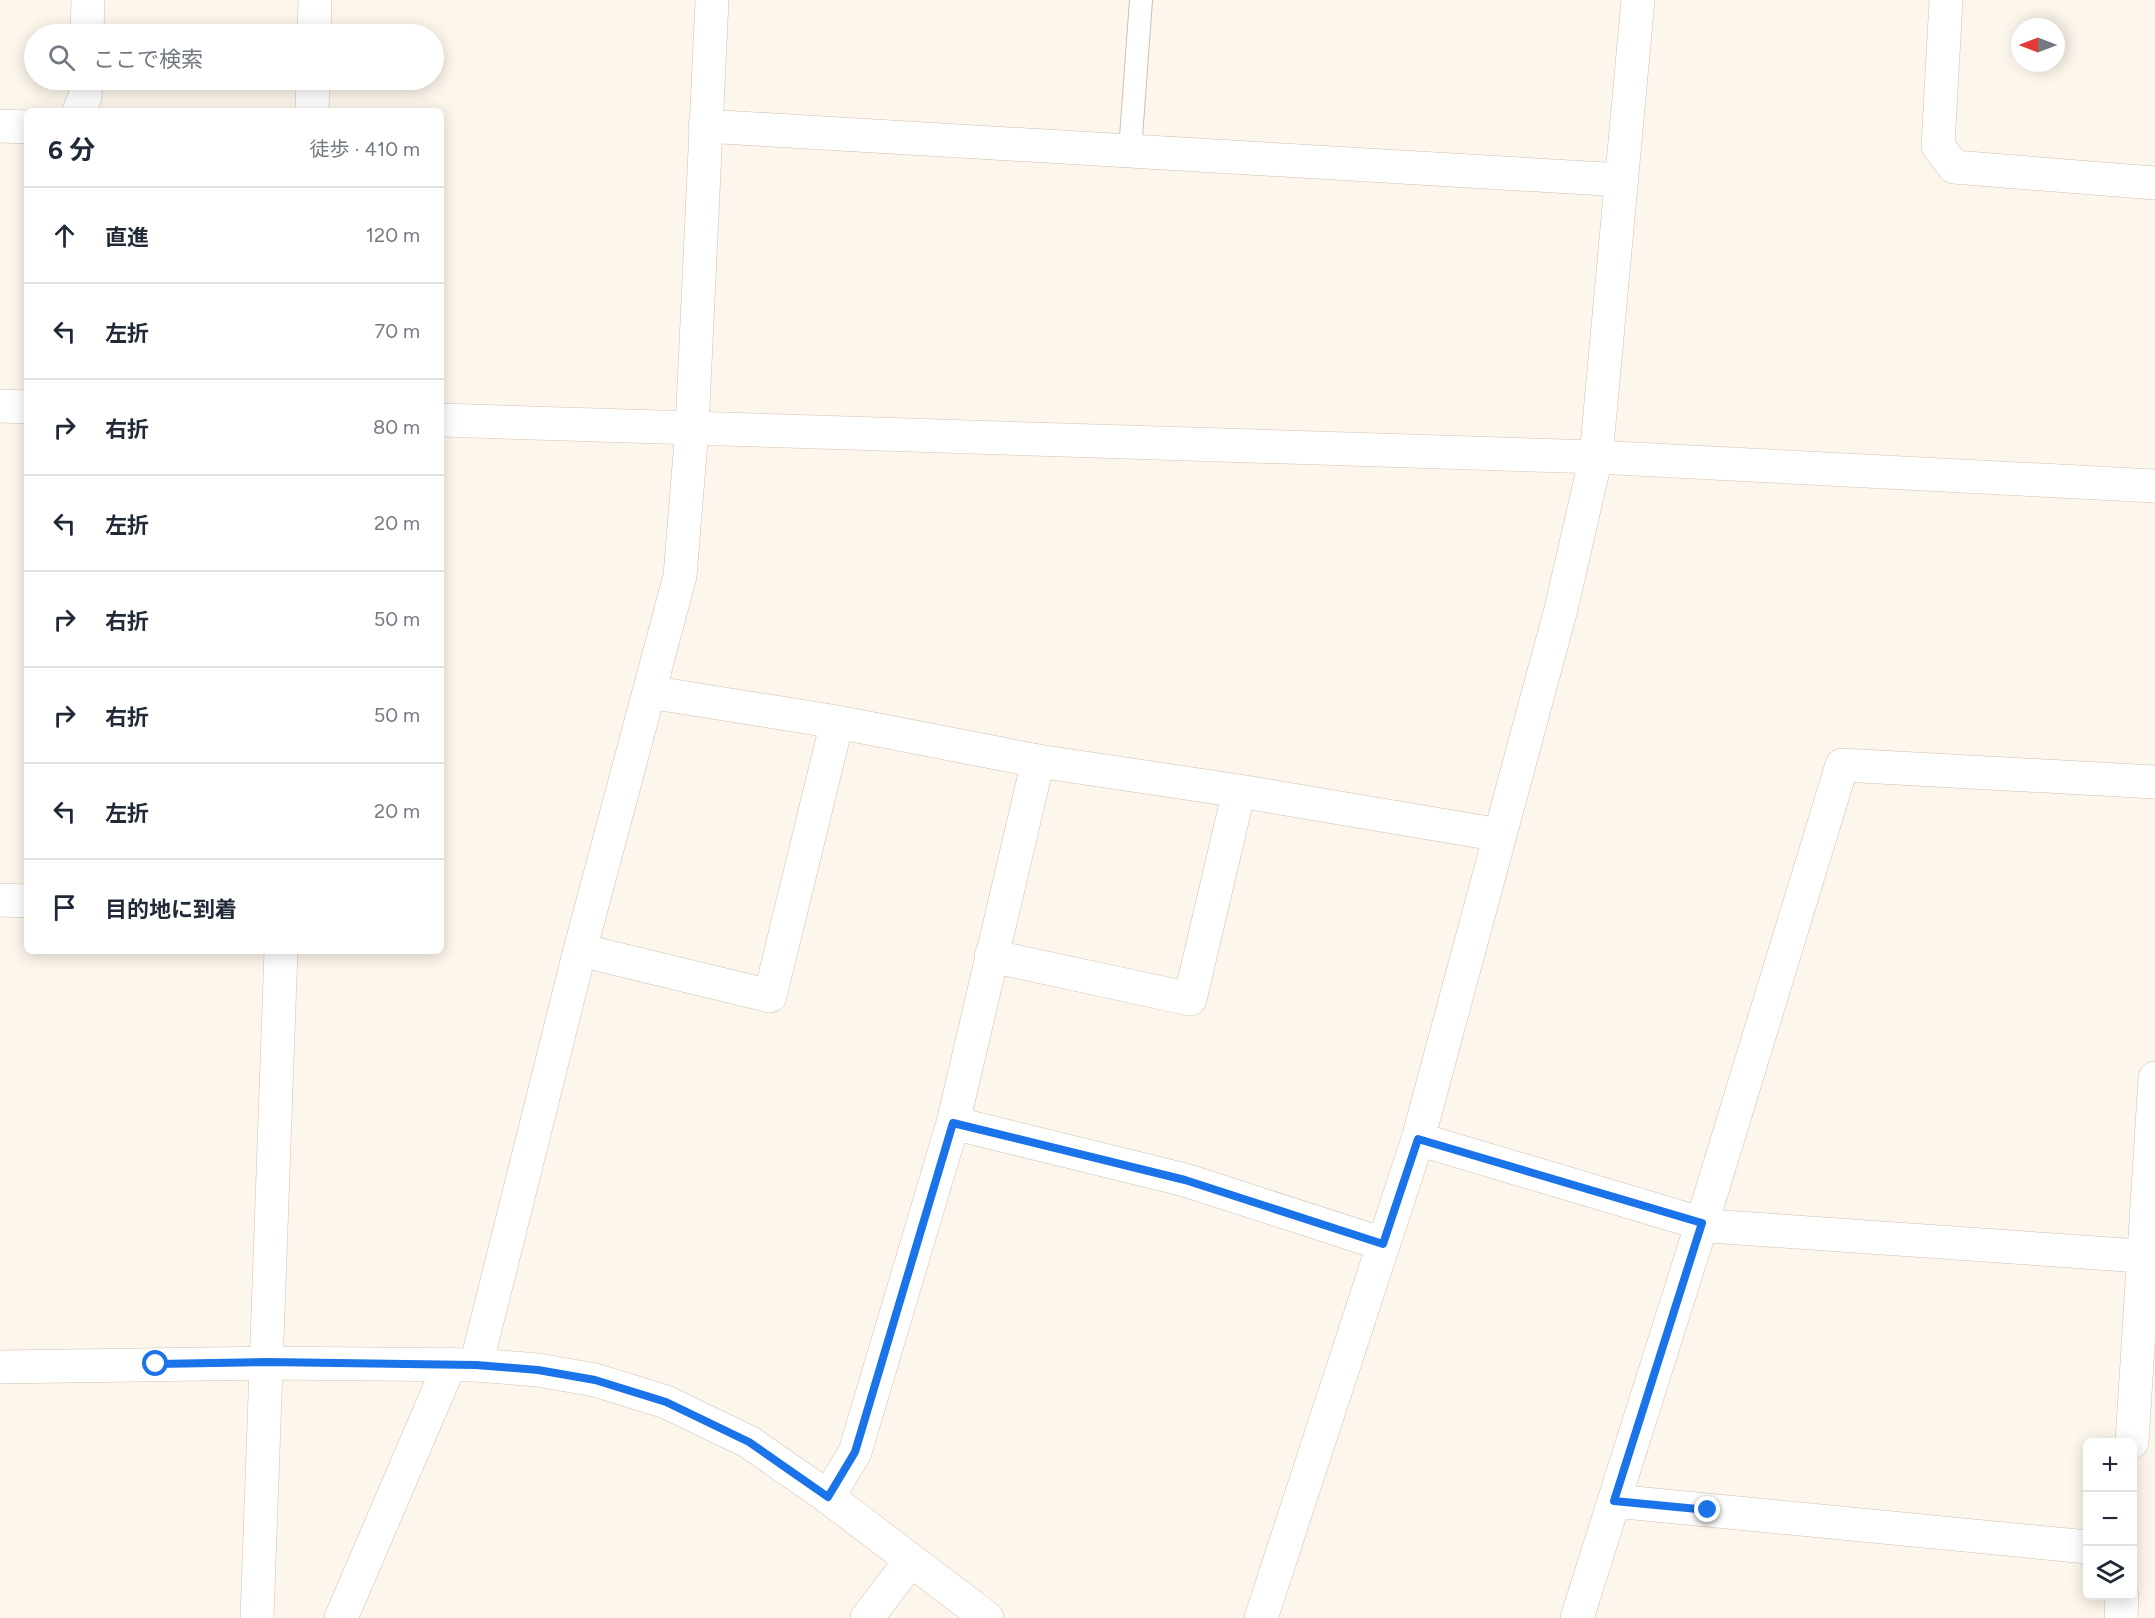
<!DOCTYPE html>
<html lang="ja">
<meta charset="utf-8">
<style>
:root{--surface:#fff;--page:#f2f2f3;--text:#1f2937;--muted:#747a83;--line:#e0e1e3}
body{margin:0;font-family:Figtree,"Noto Sans JP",sans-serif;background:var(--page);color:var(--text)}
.controls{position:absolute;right:18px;bottom:18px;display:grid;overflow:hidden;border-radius:9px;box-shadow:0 3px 15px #0003}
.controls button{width:54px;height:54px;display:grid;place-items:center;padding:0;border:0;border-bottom:2px solid var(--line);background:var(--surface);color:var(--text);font:30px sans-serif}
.compass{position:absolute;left:2011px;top:18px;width:54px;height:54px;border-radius:50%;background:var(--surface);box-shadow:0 3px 15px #0003;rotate:270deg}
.stop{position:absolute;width:18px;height:18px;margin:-14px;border:4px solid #1a73e8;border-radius:50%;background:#fff}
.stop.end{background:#1a73e8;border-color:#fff;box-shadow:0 2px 6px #0008}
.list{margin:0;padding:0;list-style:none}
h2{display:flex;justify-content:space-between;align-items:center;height:78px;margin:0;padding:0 24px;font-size:26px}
h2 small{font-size:20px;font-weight:400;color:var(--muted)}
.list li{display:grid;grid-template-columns:39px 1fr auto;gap:18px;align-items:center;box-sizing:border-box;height:96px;padding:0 24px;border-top:2px solid var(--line)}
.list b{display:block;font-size:22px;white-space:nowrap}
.list em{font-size:20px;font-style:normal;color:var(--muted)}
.icon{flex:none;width:33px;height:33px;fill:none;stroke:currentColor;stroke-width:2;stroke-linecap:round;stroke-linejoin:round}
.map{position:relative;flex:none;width:2155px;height:1618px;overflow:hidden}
.search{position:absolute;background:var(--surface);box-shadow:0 3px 15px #0003;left:24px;top:24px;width:420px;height:66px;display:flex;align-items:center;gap:15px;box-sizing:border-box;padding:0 21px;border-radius:33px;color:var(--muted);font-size:22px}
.panel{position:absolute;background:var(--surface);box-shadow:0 3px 15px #0003;left:24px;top:108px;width:420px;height:846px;border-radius:9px}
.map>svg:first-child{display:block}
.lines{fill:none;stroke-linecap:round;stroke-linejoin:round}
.lane-casing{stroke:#d1beb0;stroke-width:24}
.street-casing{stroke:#d1beb0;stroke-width:34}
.secondary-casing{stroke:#d6c0b0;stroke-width:34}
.lane{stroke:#fff;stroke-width:22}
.street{stroke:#fff;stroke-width:33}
.secondary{stroke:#fff;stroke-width:33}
.route{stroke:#1a73e8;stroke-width:8}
</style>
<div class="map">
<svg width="2155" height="1618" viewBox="0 0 2155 1618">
<rect width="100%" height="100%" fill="#fdf6ec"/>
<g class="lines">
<defs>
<path id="lane" d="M1130,151L1141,0"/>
<path id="street" d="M1946,0L1938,146L1954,167L2155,183
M87,34L88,0
M79,111L85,97L86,80
M0,126L27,127
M705,126L1622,180
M649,692L837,722L1038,761L1239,791L1500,835
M0,900L27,901
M580,950L770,996L837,722
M991,956L1190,999L1239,791
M953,1123L1185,1180L1383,1244
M1418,1139L1710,1226L2155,1257
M476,1365L580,950L680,576L692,429L712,0
M0,1367L267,1363
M2132,1442L2155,1078
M828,1497L855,1452L953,1123L1038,761
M1614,1501L2088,1547
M341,1618L450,1364
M867,1618L911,1560
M1261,1618L1418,1139L1561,609L1596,457L1638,0
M1577,1618L1702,1223L1842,765L2155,782
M2121,1618L2122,1596"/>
<path id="secondary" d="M314,34L315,0
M312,111L313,80
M0,406L27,407
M441,420L1596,457L2155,486
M267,1363L476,1365L538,1370L595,1380L666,1402L749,1442L828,1497L987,1618
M257,1618L281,951"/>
</defs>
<!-- lane casing -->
<use href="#lane" class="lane-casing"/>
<!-- street casing -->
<use href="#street" class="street-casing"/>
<!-- secondary casing -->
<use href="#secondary" class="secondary-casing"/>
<!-- lane -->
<use href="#lane" class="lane"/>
<!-- street -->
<use href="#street" class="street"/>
<!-- secondary -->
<use href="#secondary" class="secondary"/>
</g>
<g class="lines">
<!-- route -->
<path class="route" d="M156,1364L267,1362L476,1365L538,1370L595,1380L666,1402L749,1442L828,1497L855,1452L953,1123L1185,1180L1383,1244L1418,1139L1702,1223L1614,1501L1708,1510"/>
</g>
</svg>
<div class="controls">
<button>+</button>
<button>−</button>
<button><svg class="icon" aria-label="layers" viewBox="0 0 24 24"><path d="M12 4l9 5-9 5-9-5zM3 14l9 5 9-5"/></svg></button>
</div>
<svg class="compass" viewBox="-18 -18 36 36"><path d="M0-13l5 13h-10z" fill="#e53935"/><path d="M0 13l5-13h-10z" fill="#747a83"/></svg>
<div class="stop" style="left:156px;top:1364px"></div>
<div class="stop end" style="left:1708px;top:1510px"></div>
<div class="search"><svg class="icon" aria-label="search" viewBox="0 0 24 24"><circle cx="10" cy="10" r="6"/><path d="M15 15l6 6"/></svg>ここで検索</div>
<section class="panel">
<h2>6 分<small>徒歩 · 410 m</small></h2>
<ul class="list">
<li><svg class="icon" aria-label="ahead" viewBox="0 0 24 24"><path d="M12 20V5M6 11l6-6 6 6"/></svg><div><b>直進</b></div><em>120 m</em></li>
<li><svg class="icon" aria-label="left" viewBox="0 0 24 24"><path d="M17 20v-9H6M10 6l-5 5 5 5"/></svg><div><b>左折</b></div><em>70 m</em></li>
<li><svg class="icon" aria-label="right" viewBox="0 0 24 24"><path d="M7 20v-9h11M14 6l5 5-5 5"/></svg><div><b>右折</b></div><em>80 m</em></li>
<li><svg class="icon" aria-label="left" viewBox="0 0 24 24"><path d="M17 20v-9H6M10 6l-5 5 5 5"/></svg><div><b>左折</b></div><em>20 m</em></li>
<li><svg class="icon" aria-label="right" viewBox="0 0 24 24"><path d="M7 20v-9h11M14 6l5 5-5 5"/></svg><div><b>右折</b></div><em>50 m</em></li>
<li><svg class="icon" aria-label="right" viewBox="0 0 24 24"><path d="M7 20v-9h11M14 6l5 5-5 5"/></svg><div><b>右折</b></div><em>50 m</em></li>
<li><svg class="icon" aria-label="left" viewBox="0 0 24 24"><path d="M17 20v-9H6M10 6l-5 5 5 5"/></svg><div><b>左折</b></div><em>20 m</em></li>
<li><svg class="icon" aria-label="arrive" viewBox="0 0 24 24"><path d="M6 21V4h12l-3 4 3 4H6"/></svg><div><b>目的地に到着</b></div></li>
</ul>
</section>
</div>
